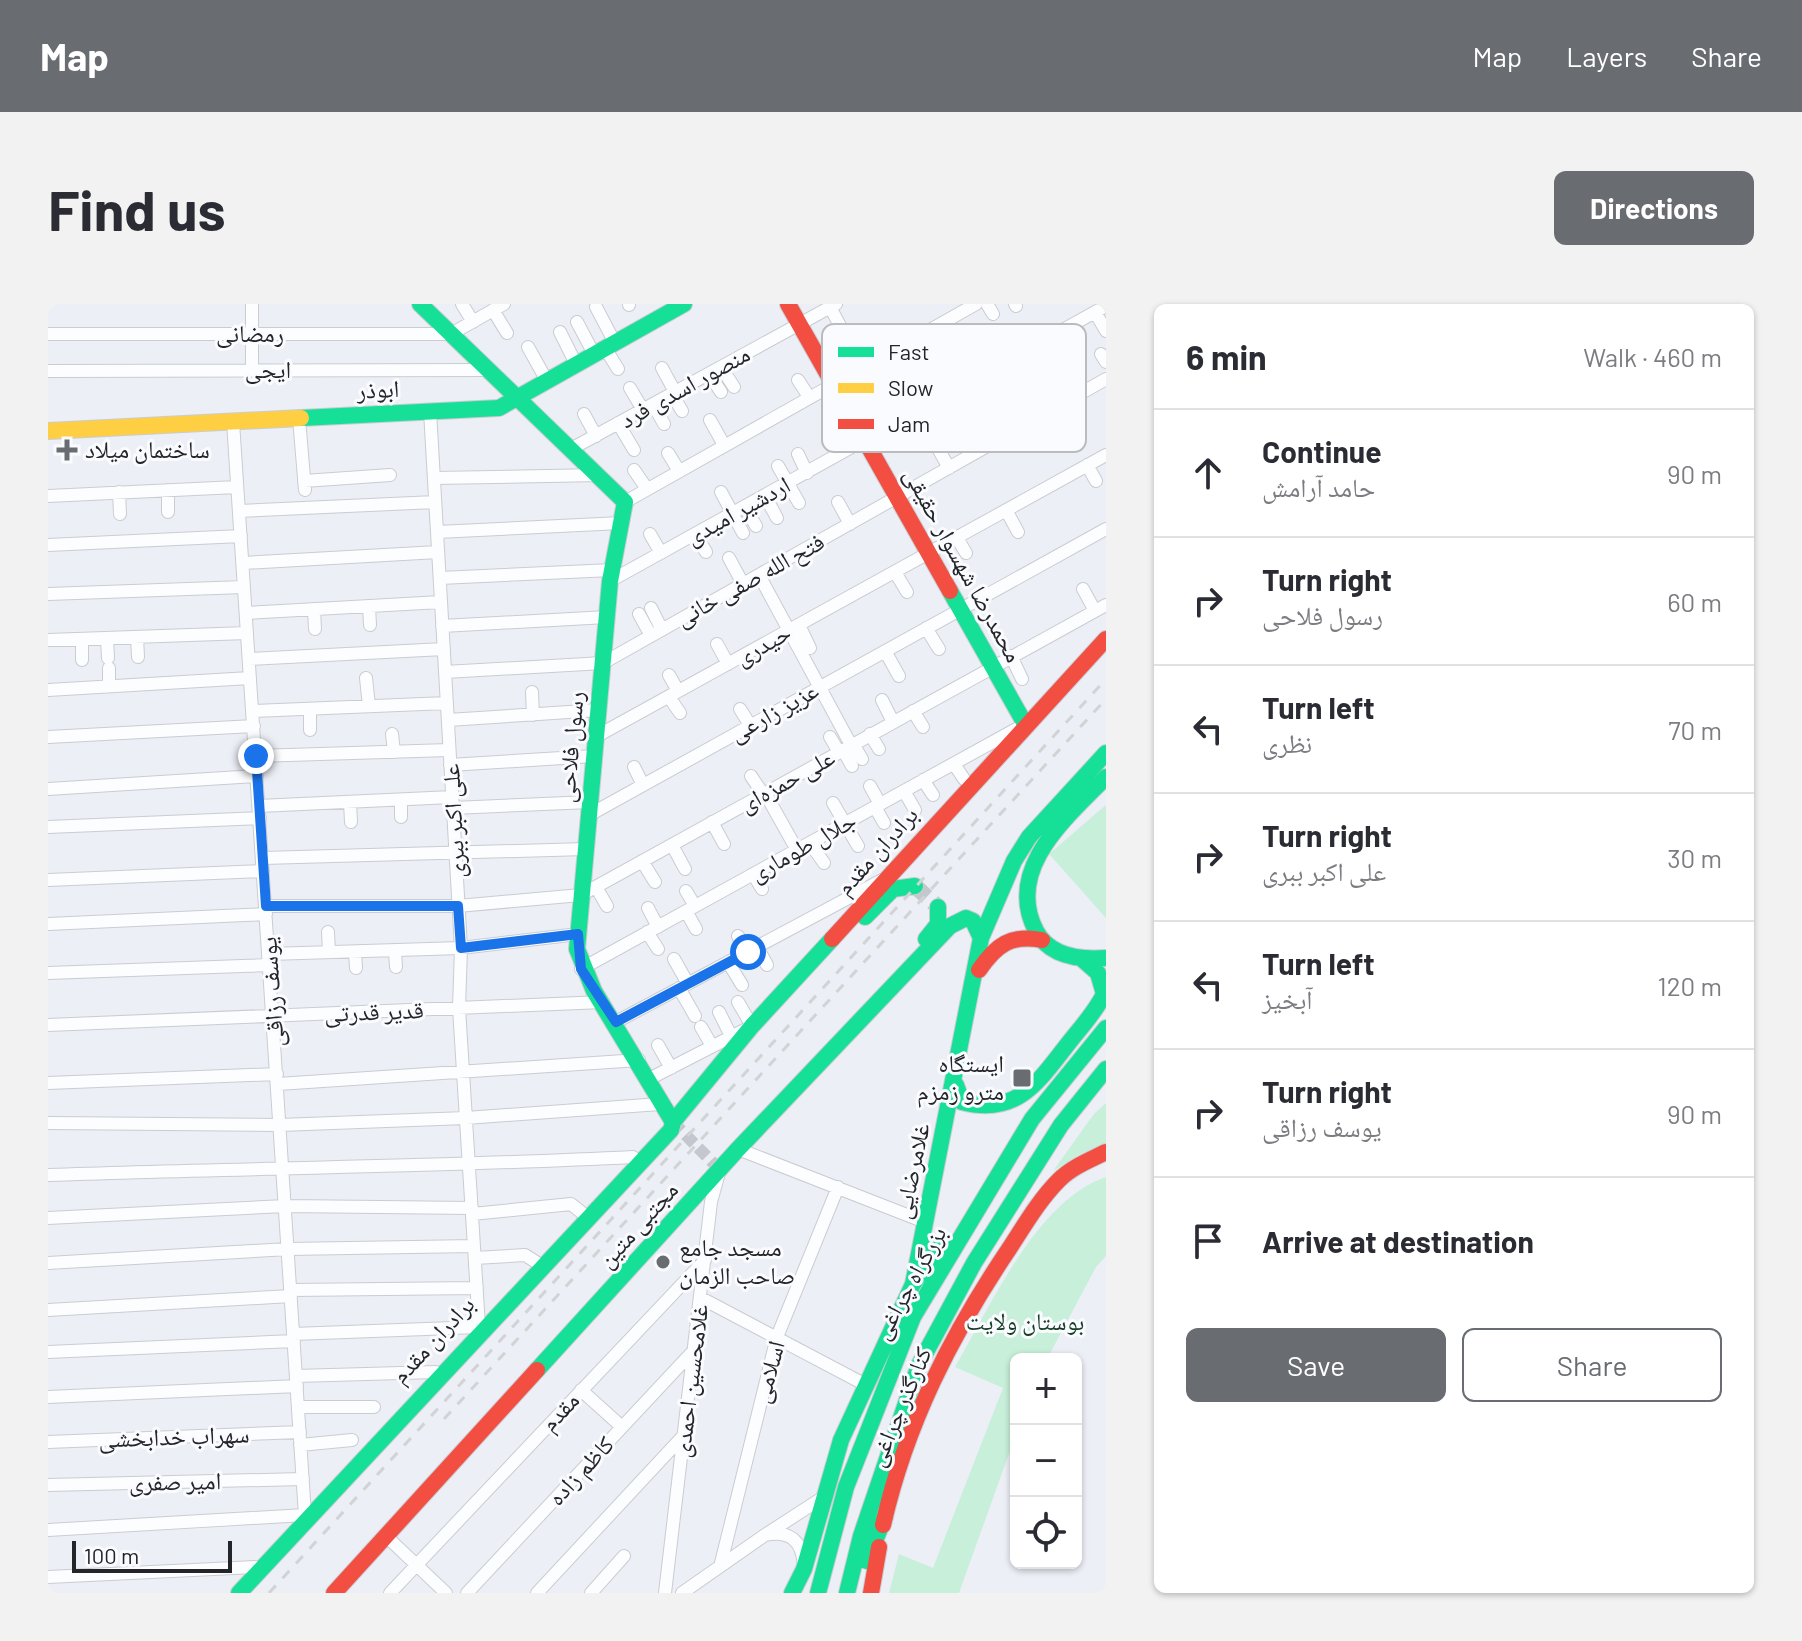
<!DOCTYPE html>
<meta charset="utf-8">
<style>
:root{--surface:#fff;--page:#f2f2f3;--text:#2b2b33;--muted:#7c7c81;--line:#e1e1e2;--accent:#696c71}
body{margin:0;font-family:Barlow,"Noto Naskh Arabic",sans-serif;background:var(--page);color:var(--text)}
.controls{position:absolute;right:24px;bottom:24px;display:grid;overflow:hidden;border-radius:12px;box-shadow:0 2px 6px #0004}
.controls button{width:72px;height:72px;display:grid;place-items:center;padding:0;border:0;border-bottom:2px solid var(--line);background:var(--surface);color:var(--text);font:40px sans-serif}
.scale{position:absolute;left:24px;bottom:20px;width:160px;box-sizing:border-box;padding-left:8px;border:4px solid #232529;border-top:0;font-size:22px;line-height:28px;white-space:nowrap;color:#232529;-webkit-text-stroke:6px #fafbfe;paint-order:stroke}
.stop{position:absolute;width:24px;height:24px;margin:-18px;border:6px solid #1a73e8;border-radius:50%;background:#fff}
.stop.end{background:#1a73e8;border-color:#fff;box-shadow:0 2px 8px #0008}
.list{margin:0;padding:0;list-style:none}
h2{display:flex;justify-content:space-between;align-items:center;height:104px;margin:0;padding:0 32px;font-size:34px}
h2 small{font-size:26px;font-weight:400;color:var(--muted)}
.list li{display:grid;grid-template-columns:52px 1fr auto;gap:24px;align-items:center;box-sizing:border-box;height:128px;padding:0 32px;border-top:2px solid var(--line)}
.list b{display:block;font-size:30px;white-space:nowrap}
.list p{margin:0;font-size:26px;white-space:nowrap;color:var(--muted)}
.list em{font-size:26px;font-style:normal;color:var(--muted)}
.actions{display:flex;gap:16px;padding:24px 32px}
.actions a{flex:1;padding:18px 0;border:2px solid var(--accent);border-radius:12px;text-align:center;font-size:28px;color:var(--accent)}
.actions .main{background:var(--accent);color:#fff}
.icon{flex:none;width:44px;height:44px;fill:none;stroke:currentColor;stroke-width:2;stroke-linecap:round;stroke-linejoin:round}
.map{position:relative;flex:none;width:1058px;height:1289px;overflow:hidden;border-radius:12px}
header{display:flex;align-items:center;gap:48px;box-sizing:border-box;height:112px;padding:0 40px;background:var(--accent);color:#fff}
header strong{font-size:38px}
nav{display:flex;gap:44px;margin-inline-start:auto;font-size:28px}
.intro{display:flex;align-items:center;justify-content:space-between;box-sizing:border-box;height:192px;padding:0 48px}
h1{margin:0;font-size:56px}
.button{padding:20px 36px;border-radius:12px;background:var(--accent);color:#fff;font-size:28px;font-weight:700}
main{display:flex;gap:48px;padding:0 48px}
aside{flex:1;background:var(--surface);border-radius:12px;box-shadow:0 2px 6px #0004}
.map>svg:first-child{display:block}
.green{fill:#c7efd9}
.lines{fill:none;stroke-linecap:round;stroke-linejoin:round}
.street-tunnel{stroke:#c4c7cd;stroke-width:12;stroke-dasharray:12 6;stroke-linecap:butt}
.secondary-tunnel{stroke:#c4c7cd;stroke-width:16;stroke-dasharray:16 8;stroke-linecap:butt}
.street-casing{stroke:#caccd1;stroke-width:14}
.fast-casing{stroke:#caccd1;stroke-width:18}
.slow-casing{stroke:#caccd1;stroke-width:18}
.jam-casing{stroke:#caccd1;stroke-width:18}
.street{stroke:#fcfdfe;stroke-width:12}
.fast{stroke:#16e098;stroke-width:16}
.slow{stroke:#ffcf43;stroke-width:16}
.jam{stroke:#f24e42;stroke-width:16}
.rail{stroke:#d2d3d5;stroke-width:3;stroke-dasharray:10 10;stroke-linecap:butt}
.route{stroke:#1a73e8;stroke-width:10}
.poi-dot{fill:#696c71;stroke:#fafbfe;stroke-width:3}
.labels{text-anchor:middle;stroke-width:6;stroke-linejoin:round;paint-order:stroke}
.street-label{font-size:24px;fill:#232529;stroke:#fafbfe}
.poi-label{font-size:24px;fill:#232529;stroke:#fafbfe;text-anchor:start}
.park-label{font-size:24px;fill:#173e27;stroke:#fafbfe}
.key{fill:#fafbfe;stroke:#babbbe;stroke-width:2}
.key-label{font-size:22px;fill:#232529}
</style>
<header>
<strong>Map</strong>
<nav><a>Map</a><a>Layers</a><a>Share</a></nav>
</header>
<div class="intro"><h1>Find us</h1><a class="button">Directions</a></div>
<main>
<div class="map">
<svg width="1058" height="1289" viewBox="0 0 1058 1289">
<rect width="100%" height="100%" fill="#eceff6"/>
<!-- green -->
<path class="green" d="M1058,501V614L1001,550Z
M1058,799V839L1032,850L1005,867L1046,810Z
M1058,873V952L1048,963L999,1055H968V1130L911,1289H841L851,1250L885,1264L955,1084L907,1063C942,1003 989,896 1058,873Z"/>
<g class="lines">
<!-- street-tunnel -->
<path class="street-tunnel" d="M625,818L672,866"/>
<!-- secondary-tunnel -->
<path class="secondary-tunnel" d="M867,582L890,603"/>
<defs>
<path id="street" d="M204,0V66
M414,0L425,18
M581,0V1
M939,0L945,10
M967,0L968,2
M548,3L567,39
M782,3L797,31
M445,6L459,29
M1047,8L1058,27
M529,18L546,50
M512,28L528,60
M0,30H403L456,0
M480,43L499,77
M557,44L570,65
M818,45L833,71
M845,46L855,64
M923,47L935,71
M1053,50L1058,58
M913,55L925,77
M673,63L686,83
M614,64L627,88
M0,67L439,66
M661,70L673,88
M879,75L892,95
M750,76L761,93
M582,84L595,106
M859,87L870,108
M624,90L634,107
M1018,98L1030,119
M605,100L616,120
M536,110L548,132
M251,114L257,186
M662,116L676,141
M570,119L586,146
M887,139L901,164
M523,145L788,0
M620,149L631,167
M750,150L759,169
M1039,161L1048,177
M730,162L751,199
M586,166L599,185
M386,174L552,171
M256,177L342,171
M71,188L72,210
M673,188L695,229
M0,192L189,183
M717,192L729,214
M577,198L928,0
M790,198L802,220
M697,203L708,222
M958,206L970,228
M191,207L387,198
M120,208V186
M389,228L573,219
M602,230L613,249
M647,230L658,248
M909,234L918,249
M0,241L193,232
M681,254L695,280
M195,259L390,248
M847,268L859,288
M711,271L803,441
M392,274L564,266
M562,277L1058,2
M1035,285L1047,307
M0,290L196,283
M321,302L322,321
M603,304L614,326
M266,305L267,325
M198,309L393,298
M591,310L603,332
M751,321L762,344
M394,322L559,313
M878,324L891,345
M89,333L90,353
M59,334L60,354
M34,335V356
M0,336L199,329
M669,340L680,360
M837,347L851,372
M963,352L974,375
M201,355L396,345
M61,364V382
M397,368L555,359L1058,75
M621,371L630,387
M318,374L321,402
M0,386L202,374
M484,388L485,411
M621,393L632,409
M834,396L845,418
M262,405V426
M692,405L702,421
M205,407L399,399
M865,407L875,423
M400,416L551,406
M344,430L346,448
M822,430L831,445
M549,432L1058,151
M0,433L206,422
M782,433L791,448
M805,440L814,455
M795,446L804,462
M208,452L401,446
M906,460L916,475
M402,461L546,452
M586,463L595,481
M703,472L715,490
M875,476L885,491
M822,482L832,500
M0,485L209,472
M856,487L867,506
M717,489L749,546
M353,496V513
M302,498L303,518
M785,499L810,542
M211,502L404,493
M827,503L836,519
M405,504L542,498
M541,511L1058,225
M664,518L676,540
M0,523L212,514
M762,539L776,559
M624,541L637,565
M215,554L538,545
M594,557L607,578
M705,570L714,585
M0,576L215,567
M548,583L559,602
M638,587L647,602
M218,602H410L533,591L1058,301
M600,604L610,623
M638,607L648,625
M0,620L218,610
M280,628L281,648
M599,628L610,645
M690,632L700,648
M709,643L719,661
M347,647L348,663
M307,648L308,664
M221,650L413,644L530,630
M626,655L640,680
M680,658L694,681
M533,665L972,423
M0,669L222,661
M631,684L647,712
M671,708L683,732
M568,718L834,576
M0,721L555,698
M653,723L664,742
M610,741L623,764
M601,775L704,722L690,698
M0,779L229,770
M230,780L591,756
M0,819L232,821L418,814L612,800
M690,845L877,918
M0,871C195,864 390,863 585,853
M424,910L523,900L533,908
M0,914L237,902L424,904
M427,954L477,951L488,958
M0,959L240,945L426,942
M243,986L429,984
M653,994L816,1080
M0,1006L243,992
M245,1030L431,1023L411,704L413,644L382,107
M0,1048L246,1037
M248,1072L388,1068
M533,1086L574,1123
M0,1093L249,1082
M250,1103H326
M0,1138L252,1128
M252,1141L304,1136
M0,1181L255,1175
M0,1226L257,1211L185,118
M338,1232L398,1289
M673,1259L729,1033L790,883
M756,1261C754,1236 741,1226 717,1231L774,1194
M0,1273L207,1263
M342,1289L657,956
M419,1289L648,1044
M489,1289L637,1130
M543,1289L576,1252
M617,1289L663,898L671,869
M634,1289L717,1231"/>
<path id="fast" d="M372,0L577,198L562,277L529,645L546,687L625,818
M253,114L451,104L636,0
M902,287L977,420
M1058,473C1018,514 956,565 988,627C1002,653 1032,656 1058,654
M817,613L845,585L867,582
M878,635L890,620V603
M908,781L914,798C971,813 992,775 1023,736C1035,721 1048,707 1056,690L1050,669L1034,655
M865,980L893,942
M489,1066L690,845L902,622L918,614L925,617L933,634
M819,1257L837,1212
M191,1289L623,826L625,818L704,722L784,635
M744,1289L756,1265L793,1136L865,980L933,634L966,557L981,533L1058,449
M770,1289L798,1183L865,1013L984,815L1058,724
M799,1289L813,1232L871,1061L926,959L1013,821L1058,765"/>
<path id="slow" d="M0,127L253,114"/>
<path id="jam" d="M740,0L902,287
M784,635L1058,335
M931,666C948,641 963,630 994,636
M835,1221C858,1120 903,1031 961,945C976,922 991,896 1011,876C1024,863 1042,856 1058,848
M286,1289L489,1066
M823,1289L831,1243"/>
</defs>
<!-- street casing -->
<use href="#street" class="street-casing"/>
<!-- fast casing -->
<use href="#fast" class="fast-casing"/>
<!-- slow casing -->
<use href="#slow" class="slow-casing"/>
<!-- jam casing -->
<use href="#jam" class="jam-casing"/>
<!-- street -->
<use href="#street" class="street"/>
<!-- fast -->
<use href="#fast" class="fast"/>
<!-- slow -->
<use href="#slow" class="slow"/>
<!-- jam -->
<use href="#jam" class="jam"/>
<!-- rail -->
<path class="rail" d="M396,1115L1058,395
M221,1289L1058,375"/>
</g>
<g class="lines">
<!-- route -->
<path class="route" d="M208,452L218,602H410L413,644L530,630L533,665L568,718L700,648"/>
</g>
<!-- markers -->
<g class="poi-dot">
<path d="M15 134h8v8h8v8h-8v8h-8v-8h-8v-8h8z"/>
<rect x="964" y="764" width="20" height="20" rx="4"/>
<circle cx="615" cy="958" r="8"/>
</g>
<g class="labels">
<!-- street labels -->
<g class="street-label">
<text x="202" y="38">رمضانی</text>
<text x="220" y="74">ایجی</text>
<text transform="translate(637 83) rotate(-29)" y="8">منصور اسدی فرد</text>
<text transform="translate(330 86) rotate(-3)" y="8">ابوذر</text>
<text transform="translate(690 207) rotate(-29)" y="8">اردشیر امیدی</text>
<text transform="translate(915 261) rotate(61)" y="8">محمدرضا شهسوار حقیقی</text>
<text transform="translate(702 276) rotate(-29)" y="8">فتح الله صفی خانی</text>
<text transform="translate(715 341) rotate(-29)" y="8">حیدری</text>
<text transform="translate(726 408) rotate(-29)" y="8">عزیز زارعی</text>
<text transform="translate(523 443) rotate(-85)" y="8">رسول فلاحی</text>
<text transform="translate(739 477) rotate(-29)" y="8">علی حمزه‌ای</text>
<text transform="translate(406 517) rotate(-93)" y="8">علی اکبر ببری</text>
<text transform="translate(755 543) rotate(-29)" y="8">جلال طوماری</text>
<text transform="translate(829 547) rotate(-48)" y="8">برادران مقدم</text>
<text transform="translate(224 688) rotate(-94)" y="8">یوسف رزاقی</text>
<text transform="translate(326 708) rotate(-2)" y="8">قدیر قدرتی</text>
<text transform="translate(864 867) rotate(-78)" y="8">غلامرضایی</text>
<text transform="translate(590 921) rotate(-48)" y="8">مجتبی متین</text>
<text transform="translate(862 979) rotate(-61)" y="8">بزرگراه چراغی</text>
<text transform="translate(385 1036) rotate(-47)" y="8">برادران مقدم</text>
<text transform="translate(721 1068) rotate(-75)" y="8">اسلامی</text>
<text transform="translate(643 1077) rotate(-83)" y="8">غلامحسین احمدی</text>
<text transform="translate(852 1103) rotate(-67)" y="8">کنارگذر چراغی</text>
<text transform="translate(512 1108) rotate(-47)" y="8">مقدم</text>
<text transform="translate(126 1133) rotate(-2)" y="8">سهراب خدابخشی</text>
<text transform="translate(533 1167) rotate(-47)" y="8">کاظم زاده</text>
<text transform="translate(127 1178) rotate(-1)" y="8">امیر صفری</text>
</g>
<!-- poi labels -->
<g class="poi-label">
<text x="37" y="154">ساختمان میلاد</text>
<text x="956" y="768" text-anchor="end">ایستگاه<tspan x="956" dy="28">مترو زمزم</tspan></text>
<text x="631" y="952">مسجد جامع<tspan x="631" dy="28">صاحب الزمان</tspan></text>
</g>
<!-- park labels -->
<g class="park-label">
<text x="977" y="1026">بوستان ولایت</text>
</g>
</g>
<!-- legend -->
<rect x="774" y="20" width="264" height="128" rx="12" class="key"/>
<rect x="790" y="43" width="36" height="10" fill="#16e098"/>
<rect x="790" y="79" width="36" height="10" fill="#ffcf43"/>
<rect x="790" y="115" width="36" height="10" fill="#f24e42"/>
<g class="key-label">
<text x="840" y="56">Fast</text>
<text x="840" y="92">Slow</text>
<text x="840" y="128">Jam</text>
</g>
</svg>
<div class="controls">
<button>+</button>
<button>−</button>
<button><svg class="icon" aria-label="locate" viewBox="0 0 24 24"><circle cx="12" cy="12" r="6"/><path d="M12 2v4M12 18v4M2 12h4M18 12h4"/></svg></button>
</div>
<div class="scale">100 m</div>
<div class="stop" style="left:700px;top:648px"></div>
<div class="stop end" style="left:208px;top:452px"></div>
</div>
<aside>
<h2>6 min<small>Walk · 460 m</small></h2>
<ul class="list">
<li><svg class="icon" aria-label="ahead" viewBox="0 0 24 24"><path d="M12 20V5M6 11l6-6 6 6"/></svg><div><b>Continue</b><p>حامد آرامش</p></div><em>90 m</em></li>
<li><svg class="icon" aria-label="right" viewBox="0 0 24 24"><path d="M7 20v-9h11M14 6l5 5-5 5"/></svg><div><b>Turn right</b><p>رسول فلاحی</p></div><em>60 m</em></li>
<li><svg class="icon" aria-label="left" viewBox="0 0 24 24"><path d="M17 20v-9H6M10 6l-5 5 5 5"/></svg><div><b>Turn left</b><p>نظری</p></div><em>70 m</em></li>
<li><svg class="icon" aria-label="right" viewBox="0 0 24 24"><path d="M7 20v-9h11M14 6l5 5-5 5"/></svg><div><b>Turn right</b><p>علی اکبر ببری</p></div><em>30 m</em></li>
<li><svg class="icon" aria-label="left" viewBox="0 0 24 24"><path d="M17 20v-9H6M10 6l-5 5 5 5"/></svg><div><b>Turn left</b><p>آبخیز</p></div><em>120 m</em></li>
<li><svg class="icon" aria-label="right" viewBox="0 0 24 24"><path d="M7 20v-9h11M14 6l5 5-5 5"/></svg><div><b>Turn right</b><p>یوسف رزاقی</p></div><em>90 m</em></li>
<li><svg class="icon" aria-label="arrive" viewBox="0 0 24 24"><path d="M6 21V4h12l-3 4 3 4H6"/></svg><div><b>Arrive at destination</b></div></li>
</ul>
<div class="actions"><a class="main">Save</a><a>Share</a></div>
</aside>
</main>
